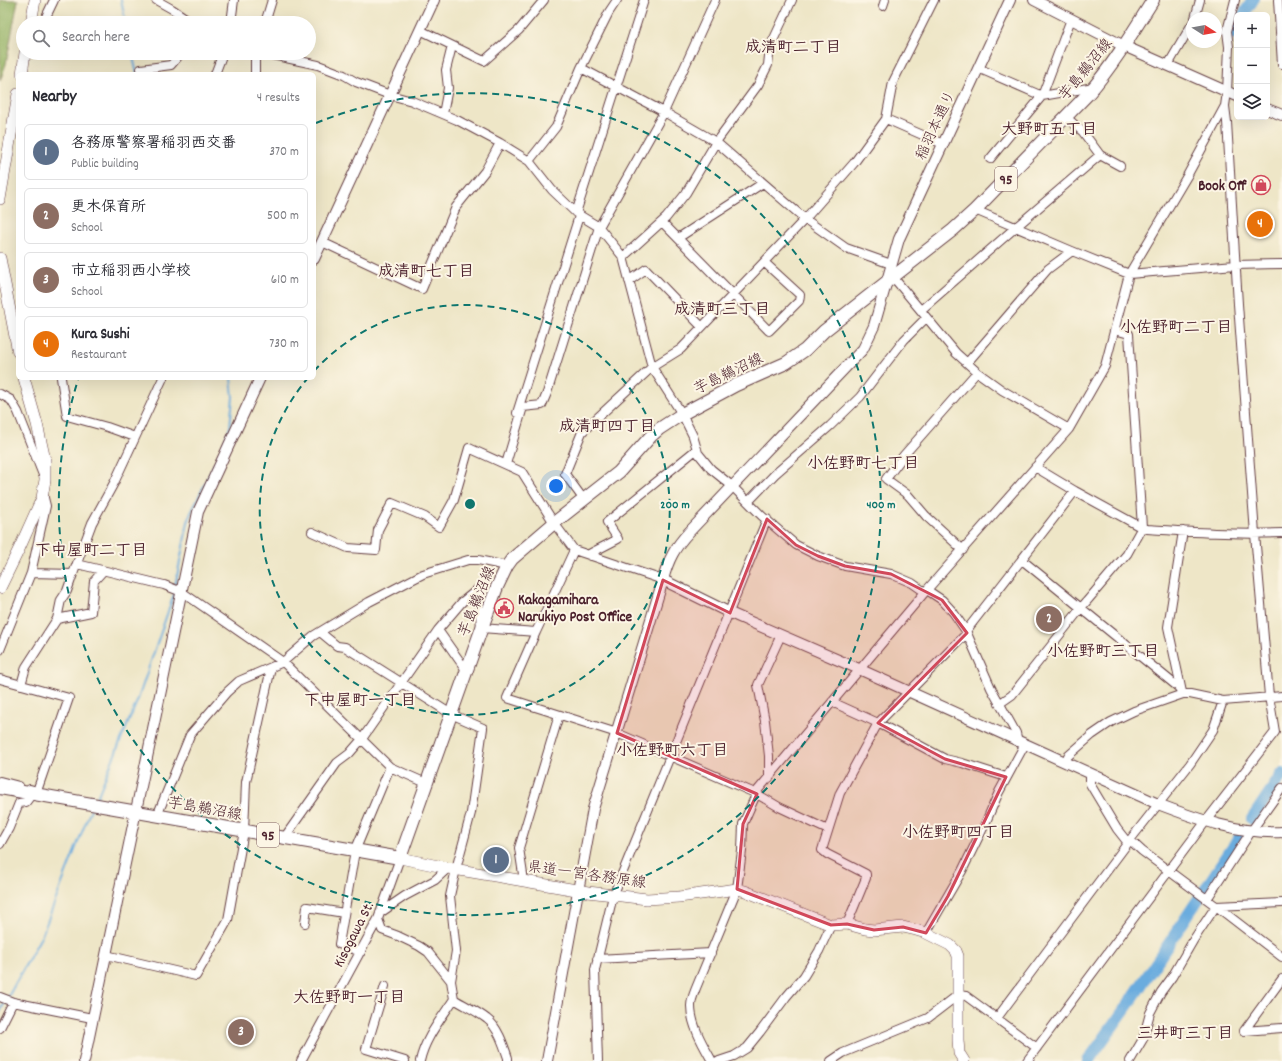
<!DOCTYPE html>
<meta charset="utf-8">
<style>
:root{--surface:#fff;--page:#f2f2f3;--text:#2b2b33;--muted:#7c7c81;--line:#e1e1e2;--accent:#2563eb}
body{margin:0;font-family:Dekko,"Klee One",sans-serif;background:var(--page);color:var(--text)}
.controls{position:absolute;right:12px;top:12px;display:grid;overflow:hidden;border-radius:6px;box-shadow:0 4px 16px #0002}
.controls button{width:36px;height:36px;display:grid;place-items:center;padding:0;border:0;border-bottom:1px solid var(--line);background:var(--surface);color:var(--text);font:20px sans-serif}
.compass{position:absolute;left:1186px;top:12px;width:36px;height:36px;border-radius:50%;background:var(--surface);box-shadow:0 4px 16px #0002;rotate:101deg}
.you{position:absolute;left:556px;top:486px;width:14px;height:14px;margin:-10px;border:3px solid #fff;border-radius:50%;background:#1a73e8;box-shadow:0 0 0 6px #1a73e833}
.badge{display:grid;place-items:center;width:26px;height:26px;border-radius:50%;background:var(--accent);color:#fff;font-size:13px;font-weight:700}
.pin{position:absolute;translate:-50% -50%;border:2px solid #fff;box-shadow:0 1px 4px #0006}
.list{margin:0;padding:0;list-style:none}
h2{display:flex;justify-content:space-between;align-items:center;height:52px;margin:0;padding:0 16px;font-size:17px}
h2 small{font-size:13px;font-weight:400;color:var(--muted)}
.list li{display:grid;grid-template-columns:26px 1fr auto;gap:12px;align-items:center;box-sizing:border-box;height:56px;margin:0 8px 8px;padding:0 8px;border:1px solid var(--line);border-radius:6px}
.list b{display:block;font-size:15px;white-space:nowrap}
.list p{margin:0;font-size:13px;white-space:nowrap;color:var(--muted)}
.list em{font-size:13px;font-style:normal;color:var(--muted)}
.icon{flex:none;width:22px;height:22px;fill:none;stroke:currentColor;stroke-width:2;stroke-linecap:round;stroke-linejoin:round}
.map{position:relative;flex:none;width:1282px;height:1061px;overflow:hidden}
.search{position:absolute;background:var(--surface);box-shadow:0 4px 16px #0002;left:16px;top:16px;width:300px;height:44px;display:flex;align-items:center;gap:10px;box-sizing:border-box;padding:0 14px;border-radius:22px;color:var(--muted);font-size:15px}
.panel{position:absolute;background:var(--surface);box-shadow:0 4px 16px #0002;left:16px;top:72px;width:300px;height:308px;border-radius:6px}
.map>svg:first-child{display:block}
.forest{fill:#96b366;stroke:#706948}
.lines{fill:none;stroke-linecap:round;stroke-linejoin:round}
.stream{stroke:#6aacde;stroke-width:2}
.river{stroke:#6aacde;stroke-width:12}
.minor-casing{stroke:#633d42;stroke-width:10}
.tertiary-casing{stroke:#633d42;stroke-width:12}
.secondary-casing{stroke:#633d42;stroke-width:12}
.primary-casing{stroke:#633d42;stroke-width:14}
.minor{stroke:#fff;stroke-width:8}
.tertiary{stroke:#fff;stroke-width:10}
.secondary{stroke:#fff;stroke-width:11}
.primary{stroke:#fff;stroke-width:12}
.marked{fill:#d1495b;fill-opacity:0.2;stroke:#d1495b;stroke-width:3;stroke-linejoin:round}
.ring{fill:none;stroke:#0f766e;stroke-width:2;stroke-dasharray:7 5}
.labels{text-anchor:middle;stroke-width:4;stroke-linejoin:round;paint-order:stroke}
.shield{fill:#fcf5e5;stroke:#7f5f63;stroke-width:1}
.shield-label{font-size:14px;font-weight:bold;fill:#4a1f2b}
.street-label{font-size:15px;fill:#4a1f2b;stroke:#fcf5e5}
.poi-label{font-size:15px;font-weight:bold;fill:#4a1f2b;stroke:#fcf5e5;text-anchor:end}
.neighbourhood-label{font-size:16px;font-weight:bold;fill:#4a1f2b;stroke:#fcf5e5}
.centre{fill:#0f766e;stroke:#fcf5e5;stroke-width:2}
.ring-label{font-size:12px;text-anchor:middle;font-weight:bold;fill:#0f766e;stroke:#fcf5e5;stroke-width:4;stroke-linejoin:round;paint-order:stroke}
</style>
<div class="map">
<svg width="1282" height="1061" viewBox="0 0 1282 1061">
<rect width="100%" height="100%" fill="#fcf5e5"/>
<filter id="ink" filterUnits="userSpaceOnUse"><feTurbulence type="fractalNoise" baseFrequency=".025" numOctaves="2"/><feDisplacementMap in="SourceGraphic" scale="8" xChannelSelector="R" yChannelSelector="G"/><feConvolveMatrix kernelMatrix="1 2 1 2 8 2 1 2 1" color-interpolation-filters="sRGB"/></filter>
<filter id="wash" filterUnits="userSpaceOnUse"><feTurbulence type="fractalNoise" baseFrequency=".012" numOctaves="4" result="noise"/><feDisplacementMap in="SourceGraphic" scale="16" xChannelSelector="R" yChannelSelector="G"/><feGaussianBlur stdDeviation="0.9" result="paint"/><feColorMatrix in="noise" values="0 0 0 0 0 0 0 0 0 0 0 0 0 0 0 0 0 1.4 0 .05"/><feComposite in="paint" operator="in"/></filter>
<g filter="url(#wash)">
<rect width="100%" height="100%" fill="#eee6c7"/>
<!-- forest -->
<path class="forest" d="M0,0H18L6,64L0,81Z"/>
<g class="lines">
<!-- stream -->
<path class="stream" d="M121,0L126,23
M132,53L137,74
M175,586L189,517L222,448L230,427L233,397L231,378
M96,800L138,699L175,591
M8,997L42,935L91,809
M0,1012L5,1002"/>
<!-- river -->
<path class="river" d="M1243,15L1253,0
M1231,34L1237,25
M1252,819L1282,774
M1088,1061L1132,999L1239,838"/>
</g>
</g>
<g filter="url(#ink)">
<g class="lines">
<defs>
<path id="minor" d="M156,0L172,9L193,23
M1278,0L1282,64
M883,6L885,0
M1195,18L1200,0
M43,23L54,0
M231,23L234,0
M265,23L272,0
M420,30L484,61L519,30L544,0
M263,53L318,65L344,75L356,82L390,95L412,101L457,120L500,143L529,161L552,190L576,213L599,227L623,257L652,367L682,414L693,436L698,453L711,469L732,486L762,516L796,545L818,556L845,566L891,574L912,583L925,592
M1168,65L1192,24
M581,68L664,112L716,142L805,219L846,248L891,264
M978,68L1042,96L1094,87
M141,69L171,65L177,58L178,53
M215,74L223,53
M255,74V53
M443,114L448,88L446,70L452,46
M1066,117L1083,132L1100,155L1120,166
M886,119L943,144
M990,159L1042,96L1071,19
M529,161L556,127L581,68L609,12L617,0
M975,210L1072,251L1129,274L1235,265L1282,264
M576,213L644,0
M662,222L769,331L799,301L800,295L764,262
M678,238L763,183
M322,242L422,289L456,207L485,171L500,143
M623,257L666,218L686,193L716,142L758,85L768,65L770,47L792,0
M893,277L956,353L977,372L1002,390L1069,429
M629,281L646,269L702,327
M921,310L1016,227L1100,155
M967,363L1048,269L1072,251
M61,378L67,416L107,427L135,437
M0,394L11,400L18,412L43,475
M517,413L579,216
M506,464L523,407L542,405L547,393L599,227L664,112L715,0
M1035,467L1075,491L1137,525L1147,529C1192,532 1237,535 1282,533
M584,500L565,474L582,432L652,367L681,349L805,219L854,163L886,119L893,82L934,0
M748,502L775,474L830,426L860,397L904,340L926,318
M312,532L348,548L376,550L378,530L392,503L425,517L439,527L454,500L469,448L522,472L554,523L574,550L663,580
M963,550L926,516L908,495L886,479L904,455L977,372
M590,556L591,553L618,539L607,522L697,449
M1022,560L1178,687L1183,694
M77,564L164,585L182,592L283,662L390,767L426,783
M31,573L46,506L43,494
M927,590L942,600L953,612L966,631L991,688L1016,733L1018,742
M57,619L91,612L94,581L103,571
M438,630L466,670
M966,631L1075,491
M320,632L337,646L345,647L451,714L483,728L471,813L456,869L450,896L456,951L451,981
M536,632L574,550
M0,650L31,573L73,574L92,523L114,483L163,378
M0,679L69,698L37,791L30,789
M21,685L26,667L57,619L61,600L67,591L73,574
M1182,692L1168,627L1183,531
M832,702L878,723L945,759L962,763L1006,777
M999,704L1012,695L1081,608L1127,554L1142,527L1129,334L1115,330
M1065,762L1068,756L1092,735L1111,722L1134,711L1183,694H1190L1223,701L1282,696
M1090,774V784L1117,829L1128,843
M769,778V756L765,721L758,685L781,635
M0,781L19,786
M157,816L190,735L227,692L239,681L283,662L313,636L369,602L423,574L468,560H478L507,566
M284,838L337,763L349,754L362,739L438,630L462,602L478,589L481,628L536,632L507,698L617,733L757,794L779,807L828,830
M1130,840L1142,851L1216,906L1282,903
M0,844L9,828L19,803L26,802L32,794
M524,881L519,848L559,715
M1207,899L1252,830L1282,788
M380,913L405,896L435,880L448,868
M378,919L382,930L398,936L419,946L428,952L451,981L454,999C441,1019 425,1038 420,1061
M305,923L307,907L344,913
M847,924L866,878V874L827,854L822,850L840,793L878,723L967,633
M926,933L962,871L985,824L999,792L1025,744
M361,952L339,944L355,851L390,767
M106,955L196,976L228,920L244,831L246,782L271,668
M597,959L711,953
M385,986L366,1049L405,1061
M0,997L13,1002L92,1018
M454,999C465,1006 477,1011 487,1019C498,1027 504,1046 508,1058V1061
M997,1018L1130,840L1190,764L1213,730L1223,701
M0,1028L13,1002
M1244,1031L1282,979
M1244,1031L1282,1028
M301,1061L378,919L400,858
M598,1061L595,970L613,896L767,519
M712,1061C703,1045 691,1025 691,1006C691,1000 694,993 696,988L737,889L742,851L743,824L758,790L925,592L1069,429L1105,366L1129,274L1187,176L1225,106L1227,92L1229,47L1227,31L1235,0
M719,1061L734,1056L747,1048L760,1032L786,997L804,976L819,951L831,925
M831,1061L843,1053L928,1018L958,995L966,996L1037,1048
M1027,1061L1206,821L1275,732L1269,696L1255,534L1238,304L1227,122L1225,106
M1130,1061L1143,1039L1150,1013L1161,992L1172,977L1194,939L1216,906L1282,957"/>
<path id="tertiary" d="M1034,0L1124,46L1237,96
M1267,109L1282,115
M314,259L434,0
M663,580L730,613L859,669L1158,804C1197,819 1239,834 1282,832
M84,1061L198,512L260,378
M547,1061L593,809L663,580C668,560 675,547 689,532L863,349L874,326L899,239L1010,0"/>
<path id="secondary" d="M31,23L35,0
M22,74L25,53
M0,199L18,94
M0,258L18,352
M0,588L20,547L42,498L45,480V460L37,424L24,378
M400,858L448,868L588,892L647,899L679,897L737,889L745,891L831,925L847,924L865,929L874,930L903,927L916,930L926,933L950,945L956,951L958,956V1040L959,1053L964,1061"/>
<path id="primary" d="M0,788L400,858L480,633L497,587L507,566L512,559L554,523L619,472L651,436L659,429L682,414L736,385L786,363L805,350L824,331L953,230L975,210L1088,94C1113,65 1133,32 1153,0"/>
</defs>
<!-- minor casing -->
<use href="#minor" class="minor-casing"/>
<!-- tertiary casing -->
<use href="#tertiary" class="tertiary-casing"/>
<!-- secondary casing -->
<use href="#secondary" class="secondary-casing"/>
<!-- primary casing -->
<use href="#primary" class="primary-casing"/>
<!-- minor -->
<use href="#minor" class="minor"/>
<!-- tertiary -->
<use href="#tertiary" class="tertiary"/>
<!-- secondary -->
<use href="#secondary" class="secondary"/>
<!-- primary -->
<use href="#primary" class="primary"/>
</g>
</g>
<!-- marked area -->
<path class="marked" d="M767,519L796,545L818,556L845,566L891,574L942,600L967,633L878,723L945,759L1006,777L948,896L926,933L903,927L874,930L847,924L831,925L737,889L743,824L757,794L617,733L663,580L730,613Z"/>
<!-- distance rings -->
<g class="ring">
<path d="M314 371A205 205 0 1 1 307 379"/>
<path d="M316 123A411 411 0 1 1 78 380"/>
</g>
<!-- icons -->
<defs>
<symbol id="shop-ring" viewBox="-11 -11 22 22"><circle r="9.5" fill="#fcf5e5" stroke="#d1495b" stroke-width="1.5"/><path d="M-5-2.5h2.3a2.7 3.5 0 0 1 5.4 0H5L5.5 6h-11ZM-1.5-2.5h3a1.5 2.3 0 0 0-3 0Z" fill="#d1495b"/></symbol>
<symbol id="civic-ring" viewBox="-11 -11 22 22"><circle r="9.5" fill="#fcf5e5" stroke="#d1495b" stroke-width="1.5"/><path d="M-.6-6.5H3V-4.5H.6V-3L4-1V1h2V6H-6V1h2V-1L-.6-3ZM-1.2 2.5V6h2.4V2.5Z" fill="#d1495b"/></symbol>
</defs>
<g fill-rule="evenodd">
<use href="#shop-ring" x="1250" y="174" width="22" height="22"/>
<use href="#civic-ring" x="493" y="597" width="22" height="22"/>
</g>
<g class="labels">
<!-- shield labels -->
<g class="shield">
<rect x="995" y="167" width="22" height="24" rx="3"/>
<rect x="257" y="823" width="22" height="24" rx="3"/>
</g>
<g class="shield-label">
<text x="1006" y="184">95</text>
<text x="268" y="840">95</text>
</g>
<!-- street labels -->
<g class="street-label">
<text transform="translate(1085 69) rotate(-51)" y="5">芋島鵜沼線</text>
<text transform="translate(935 125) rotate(-65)" y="5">稲羽本通り</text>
<text transform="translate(728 373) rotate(-26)" y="5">芋島鵜沼線</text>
<text transform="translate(476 601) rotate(-68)" y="5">芋島鵜沼線</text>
<text transform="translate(205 808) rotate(10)" y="5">芋島鵜沼線</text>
<text transform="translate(587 874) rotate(8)" y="5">県道一宮各務原線</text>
<text transform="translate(353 934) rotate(-63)" y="5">Kisogawa St.</text>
</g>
<!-- poi labels -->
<g class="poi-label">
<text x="1247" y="190">Book Off</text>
<text x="518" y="604" text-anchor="start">Kakagamihara<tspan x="518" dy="17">Narukiyo Post Office</tspan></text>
</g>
<!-- neighbourhood labels -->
<g class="neighbourhood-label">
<text x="793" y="52">成清町二丁目</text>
<text x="1049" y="134">大野町五丁目</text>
<text x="426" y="276">成清町七丁目</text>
<text x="722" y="314">成清町三丁目</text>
<text x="1176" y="332">小佐野町二丁目</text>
<text x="607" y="431">成清町四丁目</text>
<text x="863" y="468">小佐野町七丁目</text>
<text x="91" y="555">下中屋町二丁目</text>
<text x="1103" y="656">小佐野町三丁目</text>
<text x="360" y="705">下中屋町一丁目</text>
<text x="672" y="755">小佐野町六丁目</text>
<text x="958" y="837">小佐野町四丁目</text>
<text x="349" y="1002">大佐野町一丁目</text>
<text x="1185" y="1038">三井町三丁目</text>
</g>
</g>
<circle cx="470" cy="504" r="6" class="centre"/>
<g class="ring-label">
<text x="675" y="508">200 m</text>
<text x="881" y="508">400 m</text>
</g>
</svg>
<div class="controls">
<button>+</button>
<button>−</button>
<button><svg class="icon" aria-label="layers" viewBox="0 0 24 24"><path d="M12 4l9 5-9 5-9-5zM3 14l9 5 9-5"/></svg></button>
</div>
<svg class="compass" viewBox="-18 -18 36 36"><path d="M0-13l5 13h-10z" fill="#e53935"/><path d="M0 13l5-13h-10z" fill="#7c7c81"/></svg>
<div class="you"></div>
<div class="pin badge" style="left:496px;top:860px;background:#5c6f8a">1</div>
<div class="pin badge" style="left:1049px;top:619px;background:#8d6e63">2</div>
<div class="pin badge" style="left:241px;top:1032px;background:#8d6e63">3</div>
<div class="pin badge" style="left:1260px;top:224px;background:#e8710a">4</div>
<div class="search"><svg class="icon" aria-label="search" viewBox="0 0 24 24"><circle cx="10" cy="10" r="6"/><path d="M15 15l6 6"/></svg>Search here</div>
<section class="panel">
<h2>Nearby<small>4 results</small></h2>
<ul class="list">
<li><span class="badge" style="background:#5c6f8a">1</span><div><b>各務原警察署稲羽西交番</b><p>Public building</p></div><em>370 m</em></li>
<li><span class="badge" style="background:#8d6e63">2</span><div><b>更木保育所</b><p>School</p></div><em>500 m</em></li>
<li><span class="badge" style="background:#8d6e63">3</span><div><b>市立稲羽西小学校</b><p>School</p></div><em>610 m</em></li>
<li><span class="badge" style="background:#e8710a">4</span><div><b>Kura Sushi</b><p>Restaurant</p></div><em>730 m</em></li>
</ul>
</section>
</div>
